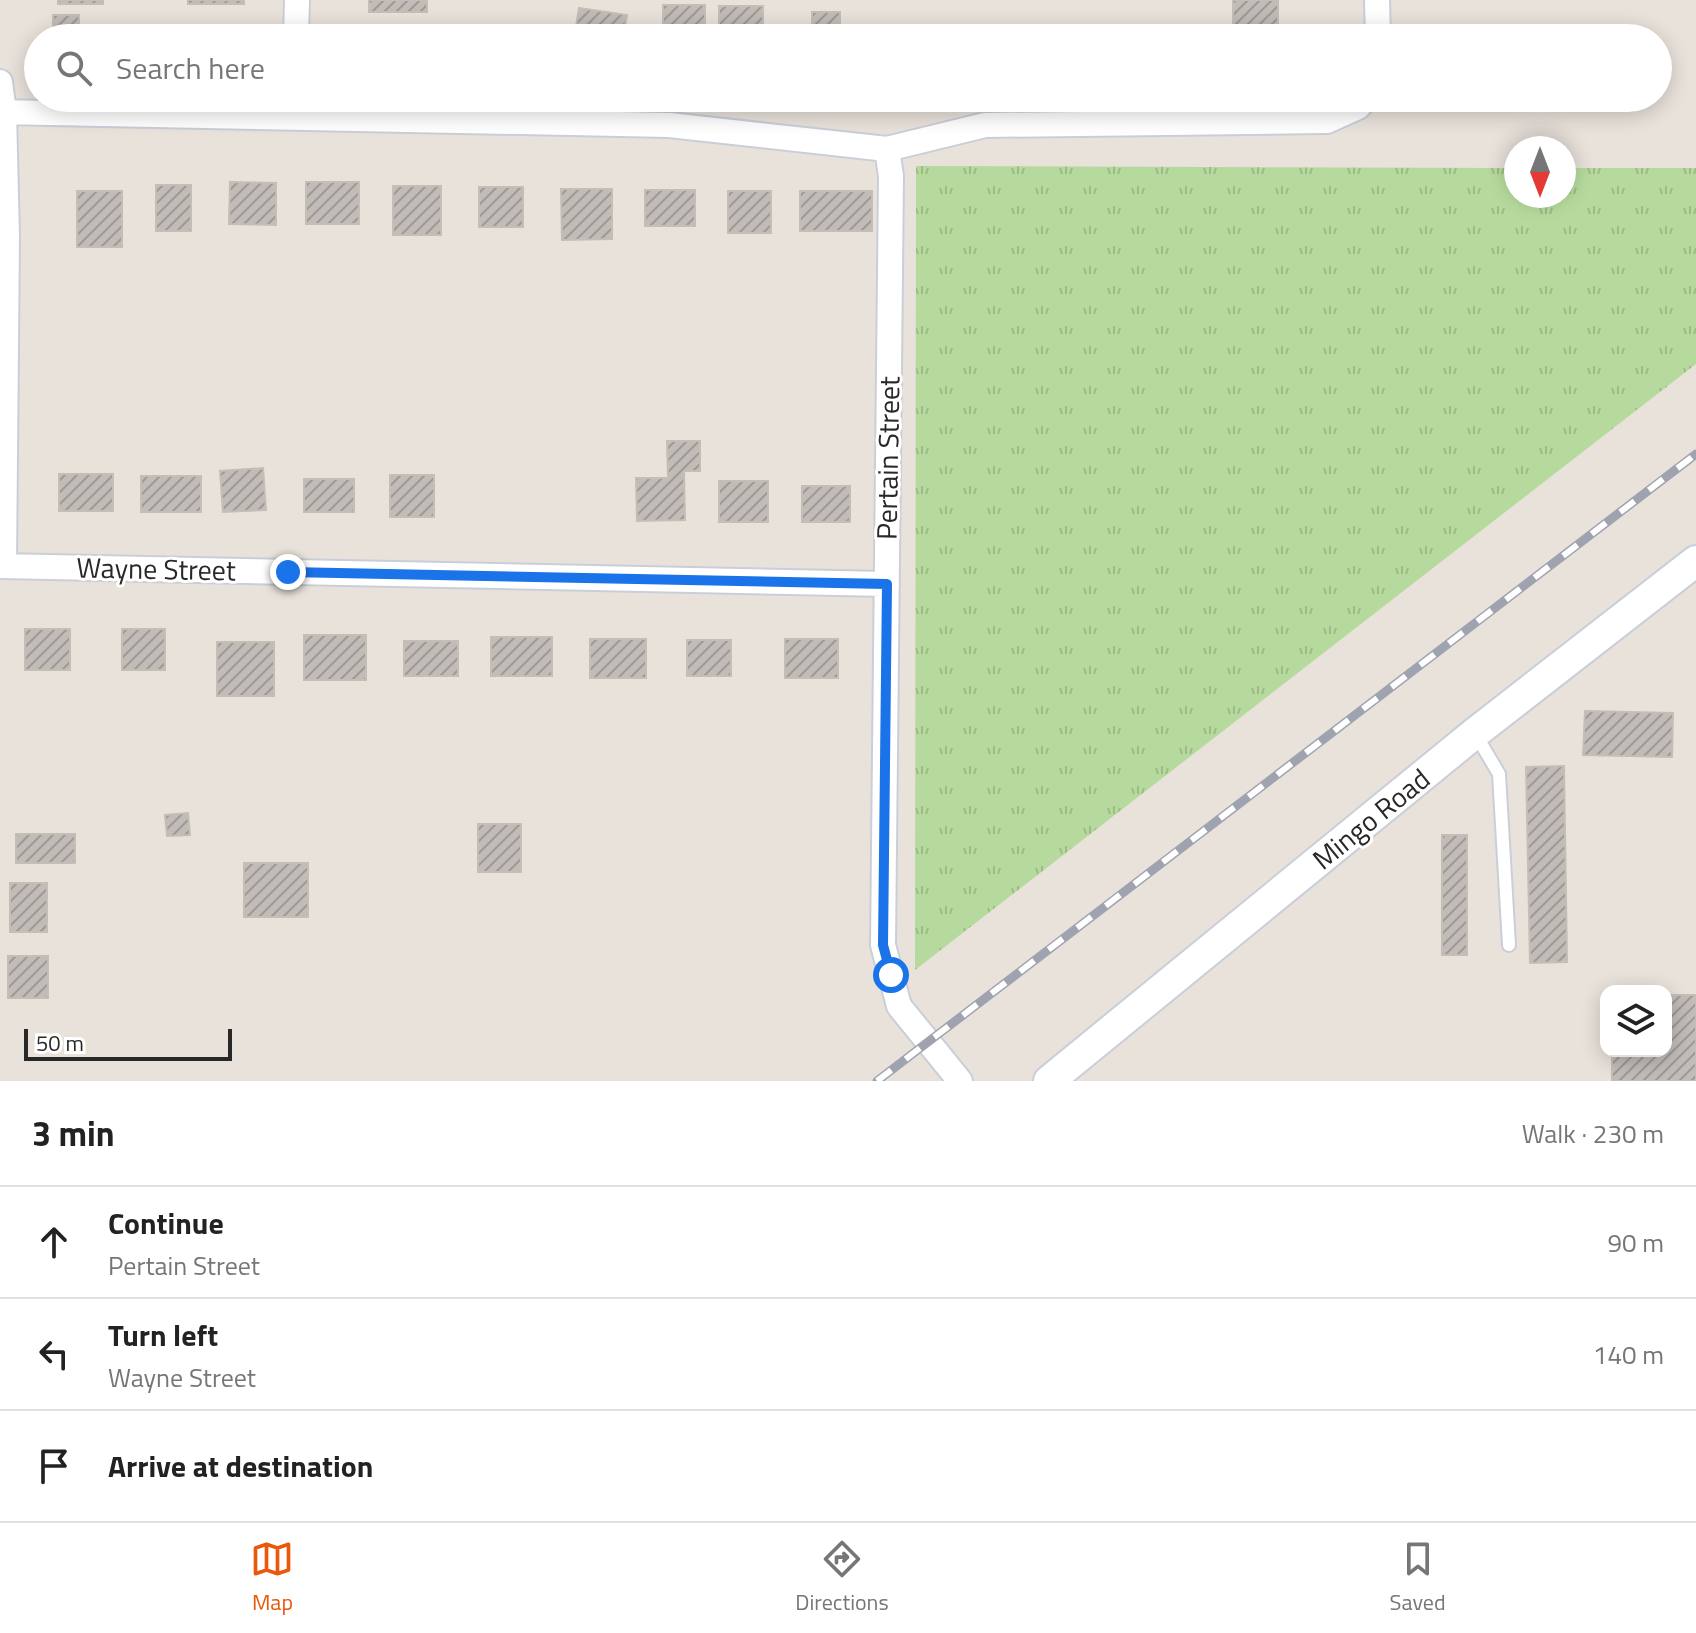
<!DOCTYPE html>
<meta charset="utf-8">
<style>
:root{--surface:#fff;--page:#f2f2f2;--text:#222;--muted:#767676;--line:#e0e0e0;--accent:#ea580c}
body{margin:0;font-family:"Titillium Web",sans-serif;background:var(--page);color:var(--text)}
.controls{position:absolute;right:24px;bottom:24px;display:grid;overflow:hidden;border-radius:16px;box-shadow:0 4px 20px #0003}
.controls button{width:72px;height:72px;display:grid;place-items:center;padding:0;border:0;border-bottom:2px solid var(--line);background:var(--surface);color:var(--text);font:40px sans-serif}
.compass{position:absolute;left:1504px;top:136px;width:72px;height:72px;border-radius:50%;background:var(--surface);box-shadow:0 4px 20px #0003;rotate:180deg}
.scale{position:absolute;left:24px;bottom:20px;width:208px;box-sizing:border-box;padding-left:8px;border:4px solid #282828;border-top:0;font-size:22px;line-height:28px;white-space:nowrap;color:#282828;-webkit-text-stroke:6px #fff;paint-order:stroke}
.stop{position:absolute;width:24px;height:24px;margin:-18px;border:6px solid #1a73e8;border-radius:50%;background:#fff}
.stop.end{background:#1a73e8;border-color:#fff;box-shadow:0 2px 8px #0008}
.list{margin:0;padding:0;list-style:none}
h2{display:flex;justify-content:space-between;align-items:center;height:104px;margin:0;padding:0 32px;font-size:34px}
h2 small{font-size:26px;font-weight:400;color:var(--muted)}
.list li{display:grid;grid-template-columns:52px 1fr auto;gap:24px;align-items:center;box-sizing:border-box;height:112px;padding:0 32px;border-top:2px solid var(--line)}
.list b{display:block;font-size:30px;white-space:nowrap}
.list p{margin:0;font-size:26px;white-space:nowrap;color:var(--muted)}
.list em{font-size:26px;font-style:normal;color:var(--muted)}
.icon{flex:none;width:44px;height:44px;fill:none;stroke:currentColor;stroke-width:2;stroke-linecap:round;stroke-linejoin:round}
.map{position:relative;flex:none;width:1696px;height:1081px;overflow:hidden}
.search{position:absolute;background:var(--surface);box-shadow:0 4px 20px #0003;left:24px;right:24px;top:24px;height:88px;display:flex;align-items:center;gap:20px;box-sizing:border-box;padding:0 28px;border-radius:44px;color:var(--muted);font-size:30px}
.sheet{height:440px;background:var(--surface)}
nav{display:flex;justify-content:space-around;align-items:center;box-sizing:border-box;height:112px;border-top:2px solid var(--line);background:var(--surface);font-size:22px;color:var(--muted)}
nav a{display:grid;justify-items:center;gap:4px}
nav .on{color:var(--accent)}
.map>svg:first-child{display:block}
.grass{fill:url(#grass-tufts)}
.building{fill:url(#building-hatch);stroke:#c4beb5;stroke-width:2}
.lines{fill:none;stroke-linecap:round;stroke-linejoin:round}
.service-casing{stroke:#caced9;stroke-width:16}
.minor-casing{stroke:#caced9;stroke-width:28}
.tertiary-casing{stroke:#caced9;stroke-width:34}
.service{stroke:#fff;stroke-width:12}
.minor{stroke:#fff;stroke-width:24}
.tertiary{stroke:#fff;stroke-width:30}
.rail-casing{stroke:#9fa3b0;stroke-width:9}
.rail{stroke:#fff;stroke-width:6;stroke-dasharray:18;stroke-linecap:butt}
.route{stroke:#1a73e8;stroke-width:10}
.labels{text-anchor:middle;stroke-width:6;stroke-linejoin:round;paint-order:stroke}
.street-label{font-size:28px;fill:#282828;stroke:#fff}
</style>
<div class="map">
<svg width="1696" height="1081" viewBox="0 0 1696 1081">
<defs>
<pattern id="grass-tufts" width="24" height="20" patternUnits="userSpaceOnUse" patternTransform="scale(2)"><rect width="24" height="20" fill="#b6da9d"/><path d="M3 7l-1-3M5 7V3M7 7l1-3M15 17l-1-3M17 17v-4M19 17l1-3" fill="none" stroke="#9cbb87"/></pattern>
<pattern id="building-hatch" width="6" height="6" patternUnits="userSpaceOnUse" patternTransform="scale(2)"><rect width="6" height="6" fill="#c1bcb8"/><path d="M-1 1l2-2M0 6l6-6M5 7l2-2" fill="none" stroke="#9d9996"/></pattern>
</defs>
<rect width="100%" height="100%" fill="#e9e2db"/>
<!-- grass -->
<path class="grass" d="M916,166L1516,168V196H1564V168H1696V364L915,970Z"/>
<!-- building -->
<path class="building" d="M58,0H103V4H58Z
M188,0H244V4H188Z
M369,0H427V12H369Z
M1233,0H1278V32H1233Z
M663,5H705V38H663Z
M719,6H763V38H719Z
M579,8L627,15L623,38H574Z
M812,12H840V38H812Z
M53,15H79V35H102V38H53Z
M175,25H245V38H175Z
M369,25H412V38H369Z
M230,182L276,183V225L229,224Z
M306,182H359V224H306Z
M156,185H191V231H156Z
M393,186H441V235H393Z
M479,187H523V227H479Z
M561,189H612V239L562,240Z
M645,190H695V226H645Z
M77,191H122V247H77Z
M728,191H771V233H728Z
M800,191H872V231H800Z
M667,441H700V471H684L685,520L637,521L636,478H668Z
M263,468L266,510L223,512L220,471Z
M59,474H113V511H59Z
M390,475H434V517H390Z
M141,476H201V512H141Z
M304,479H354V512H304Z
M719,481H768V522H719Z
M802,486H850V522H802Z
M25,629H70V670H25Z
M122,629H165V670H122Z
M304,635H366V680H304Z
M491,637H552V676H491Z
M590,639H646V678H590Z
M785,639H838V678H785Z
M687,640H731V676H687Z
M404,641H458V676H404Z
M217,642H274V696H217Z
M1585,711L1673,713L1672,757L1583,755Z
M1564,766L1567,962L1530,963L1526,767Z
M188,813L190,835L167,836L165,815Z
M478,824H521V872H478Z
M16,834H75V863H16Z
M1442,835H1467V955H1442Z
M244,863H308V917H244Z
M10,883H47V932H10Z
M8,956H48V998H8Z
M1666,995H1696V1081H1612V1051H1666Z"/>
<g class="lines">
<defs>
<path id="service" d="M1476,735L1499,774L1509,945"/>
<path id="minor" d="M1377,0L1378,38
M296,38L297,0
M0,82L4,112L7,237L4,566
M0,112L669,125L887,149L985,125L1327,121L1358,107L1366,98
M887,149L891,176L883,945L899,1006L960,1081
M0,566L887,584"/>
<path id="tertiary" d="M1049,1081L1475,733L1696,561"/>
</defs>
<!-- service casing -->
<use href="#service" class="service-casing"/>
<!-- minor casing -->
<use href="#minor" class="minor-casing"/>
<!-- tertiary casing -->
<use href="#tertiary" class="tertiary-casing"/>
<!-- service -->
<use href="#service" class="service"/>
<!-- minor -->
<use href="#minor" class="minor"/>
<!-- tertiary -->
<use href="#tertiary" class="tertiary"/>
<defs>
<path id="rail" d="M877,1081L1696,454"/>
</defs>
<!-- rail casing -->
<use href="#rail" class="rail-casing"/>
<!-- rail -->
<use href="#rail" class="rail"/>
</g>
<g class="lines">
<!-- route -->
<path class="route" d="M288,572L887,584L883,945L891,975"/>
</g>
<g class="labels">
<!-- street labels -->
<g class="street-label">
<text transform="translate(888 458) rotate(-89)" y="10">Pertain Street</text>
<text transform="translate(156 569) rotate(1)" y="10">Wayne Street</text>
<text transform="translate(1371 819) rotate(-39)" y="10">Mingo Road</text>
</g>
</g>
</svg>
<div class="controls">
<button><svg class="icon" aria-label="layers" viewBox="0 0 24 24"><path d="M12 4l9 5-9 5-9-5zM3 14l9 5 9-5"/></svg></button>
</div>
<svg class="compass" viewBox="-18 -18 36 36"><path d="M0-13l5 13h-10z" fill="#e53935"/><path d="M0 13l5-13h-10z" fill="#767676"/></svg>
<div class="scale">50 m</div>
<div class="stop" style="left:891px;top:975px"></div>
<div class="stop end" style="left:288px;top:572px"></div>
<div class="search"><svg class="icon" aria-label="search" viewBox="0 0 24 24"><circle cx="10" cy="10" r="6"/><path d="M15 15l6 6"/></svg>Search here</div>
</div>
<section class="sheet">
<h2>3 min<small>Walk · 230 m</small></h2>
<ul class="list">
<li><svg class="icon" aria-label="ahead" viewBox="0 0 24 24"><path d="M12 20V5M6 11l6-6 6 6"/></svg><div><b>Continue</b><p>Pertain Street</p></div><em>90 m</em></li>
<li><svg class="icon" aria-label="left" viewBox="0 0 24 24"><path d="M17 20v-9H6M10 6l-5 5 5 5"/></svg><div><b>Turn left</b><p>Wayne Street</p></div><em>140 m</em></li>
<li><svg class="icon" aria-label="arrive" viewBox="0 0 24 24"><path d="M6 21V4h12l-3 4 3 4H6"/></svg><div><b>Arrive at destination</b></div></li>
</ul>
</section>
<nav>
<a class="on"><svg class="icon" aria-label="map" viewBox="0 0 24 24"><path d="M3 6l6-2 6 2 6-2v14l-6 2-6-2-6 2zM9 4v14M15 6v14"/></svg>Map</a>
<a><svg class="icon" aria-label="directions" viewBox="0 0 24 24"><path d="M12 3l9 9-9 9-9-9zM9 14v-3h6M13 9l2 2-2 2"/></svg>Directions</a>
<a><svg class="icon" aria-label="saved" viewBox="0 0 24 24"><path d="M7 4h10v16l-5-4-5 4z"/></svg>Saved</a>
</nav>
